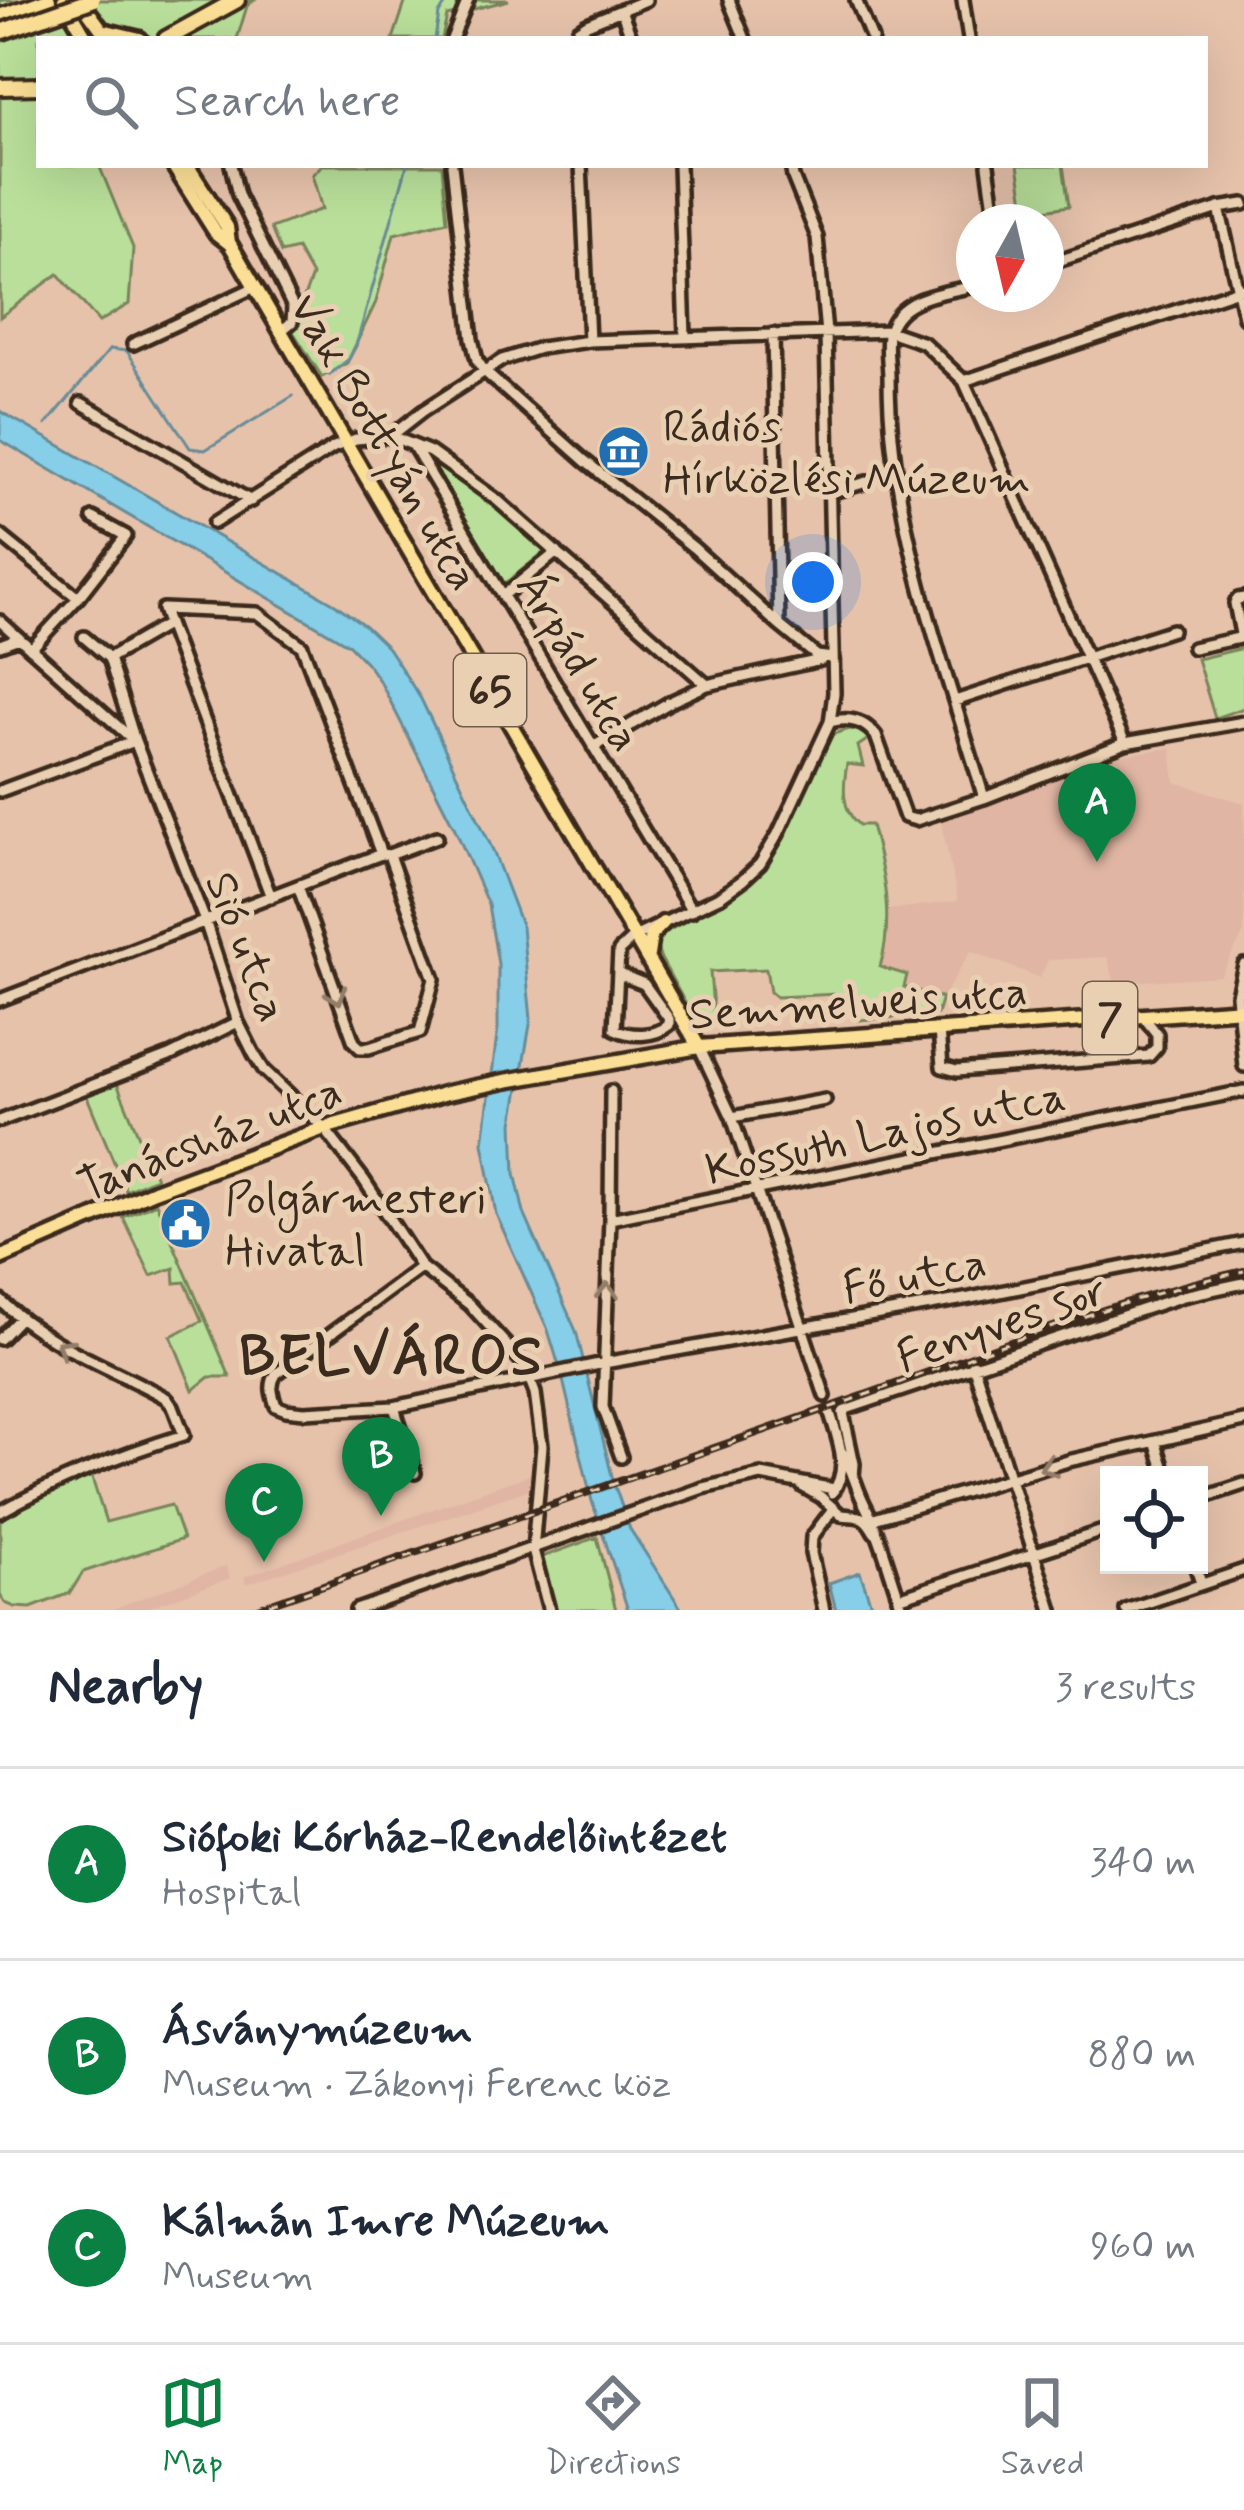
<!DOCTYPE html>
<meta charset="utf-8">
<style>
:root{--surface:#fff;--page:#f6f6f7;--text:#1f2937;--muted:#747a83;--line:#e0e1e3;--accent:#0b8043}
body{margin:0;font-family:Mynerve,sans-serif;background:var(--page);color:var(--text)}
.controls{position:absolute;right:36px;bottom:36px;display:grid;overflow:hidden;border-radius:0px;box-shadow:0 12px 48px #0002}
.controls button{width:108px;height:108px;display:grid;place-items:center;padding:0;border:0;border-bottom:3px solid var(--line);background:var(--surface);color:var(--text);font:60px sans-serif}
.compass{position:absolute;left:956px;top:204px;width:108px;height:108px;border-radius:50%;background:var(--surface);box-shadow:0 12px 48px #0002;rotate:188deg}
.you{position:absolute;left:813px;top:582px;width:42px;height:42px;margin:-30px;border:9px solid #fff;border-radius:50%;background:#1a73e8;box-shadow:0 0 0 18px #1a73e833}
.badge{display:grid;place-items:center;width:78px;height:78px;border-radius:50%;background:var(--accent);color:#fff;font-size:39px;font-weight:700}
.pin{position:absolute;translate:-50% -99px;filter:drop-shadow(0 3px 6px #0008)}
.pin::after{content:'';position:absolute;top:63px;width:42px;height:36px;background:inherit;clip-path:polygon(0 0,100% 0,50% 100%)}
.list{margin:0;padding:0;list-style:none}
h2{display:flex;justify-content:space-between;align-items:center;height:156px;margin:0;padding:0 48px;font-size:51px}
h2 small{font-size:39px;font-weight:400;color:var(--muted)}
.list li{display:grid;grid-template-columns:78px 1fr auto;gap:36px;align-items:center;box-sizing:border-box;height:192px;padding:0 48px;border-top:3px solid var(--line)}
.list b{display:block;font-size:45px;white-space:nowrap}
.list p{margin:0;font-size:39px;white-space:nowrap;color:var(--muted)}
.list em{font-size:39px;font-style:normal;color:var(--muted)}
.icon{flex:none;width:66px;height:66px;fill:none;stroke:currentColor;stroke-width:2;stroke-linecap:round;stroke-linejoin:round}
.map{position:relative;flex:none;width:1244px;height:1610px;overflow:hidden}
.search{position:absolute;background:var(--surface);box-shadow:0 12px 48px #0002;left:36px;right:36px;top:36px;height:132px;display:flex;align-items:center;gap:30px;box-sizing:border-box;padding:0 42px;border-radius:0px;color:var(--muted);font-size:45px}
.sheet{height:732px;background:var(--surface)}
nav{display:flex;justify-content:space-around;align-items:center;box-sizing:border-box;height:168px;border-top:3px solid var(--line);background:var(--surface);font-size:33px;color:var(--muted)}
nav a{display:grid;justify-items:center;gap:6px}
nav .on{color:var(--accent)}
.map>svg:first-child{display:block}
.built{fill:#e0b5a3}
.green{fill:#b9df9a;stroke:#7a845c;stroke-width:3}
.water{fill:#87cee8;stroke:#698c97;stroke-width:3}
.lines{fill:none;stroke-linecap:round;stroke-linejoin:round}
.stream{stroke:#698c97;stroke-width:3}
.minor-casing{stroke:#3b2a1e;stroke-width:18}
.major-casing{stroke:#3b2a1e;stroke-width:21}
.highway-casing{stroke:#3b2a1e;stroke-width:22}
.minor{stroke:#ead0b2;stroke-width:9}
.major{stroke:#fbdf96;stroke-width:12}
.highway{stroke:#fbdf96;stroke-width:14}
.rail-casing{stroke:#3b2a1e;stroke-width:8}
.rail{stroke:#ead0b2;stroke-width:3;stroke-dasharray:9;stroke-linecap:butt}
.highway-bridge-casing{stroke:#3b2a1e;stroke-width:22;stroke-linecap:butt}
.highway-bridge{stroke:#fbdf96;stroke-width:14}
.oneway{stroke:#927d68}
.labels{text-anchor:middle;stroke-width:10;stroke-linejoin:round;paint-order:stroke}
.shield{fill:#ead0b2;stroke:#705c4a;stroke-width:3}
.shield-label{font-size:42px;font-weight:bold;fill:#3b2a1e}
.poi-label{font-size:45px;fill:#3b2a1e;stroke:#ead0b2;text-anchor:start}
.street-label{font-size:45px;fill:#3b2a1e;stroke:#ead0b2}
.district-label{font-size:57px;font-weight:bold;letter-spacing:3px;fill:#3b2a1e;stroke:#ead0b2}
</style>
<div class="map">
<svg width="1244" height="1610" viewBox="0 0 1244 1610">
<rect width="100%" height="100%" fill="#e6c2ab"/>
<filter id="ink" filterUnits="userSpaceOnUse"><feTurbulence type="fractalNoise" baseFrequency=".00833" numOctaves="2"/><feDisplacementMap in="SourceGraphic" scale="24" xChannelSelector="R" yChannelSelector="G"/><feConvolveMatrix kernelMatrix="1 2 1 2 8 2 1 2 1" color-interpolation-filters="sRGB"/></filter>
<g filter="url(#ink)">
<!-- built -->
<path class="built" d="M1171,748L1175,782L1244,803V933L1220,976L1115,983L1107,957L1048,960L1040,978L971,951L942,998L903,987L880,967L887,944V910L958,901L941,822L1120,755Z
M531,1474L528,1490L246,1584L244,1577Z
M226,1566L230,1578L141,1610H110Z"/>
<!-- green -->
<path class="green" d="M0,0H254L247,6L237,39H39V165H99L133,248L129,304L99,322L58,274L0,317Z
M406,0H509L447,16L442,39H393Z
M322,165H442L447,221L394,234L376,302L347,363L322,377L292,330L312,276L297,249L281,253L271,228L322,209L312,175Z
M1018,165H1063L1069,206L1026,213Z
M427,455L494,503L547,550L503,585Z
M1244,641V708L1215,718L1197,659L1239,649V643Z
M850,729L865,732L870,738L858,746L863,766L847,764C843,786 841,810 859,825H871C884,873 894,919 880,967L907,975L904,987L942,998L937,1014L859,1020L844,998L838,994L776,997L770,992L766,969L710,972L714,1020L696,1023L660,957L657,947L661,935L724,899L768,860L821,751L833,734Z
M116,1081L156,1178L126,1191L86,1094Z
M156,1203L230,1377H209L193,1390L171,1336L202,1321L185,1282L175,1283L174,1268L151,1276L123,1217Z
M90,1472L106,1522L171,1505L183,1539L83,1572L70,1593L31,1608L15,1607L5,1603L0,1595V1517Z
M597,1537L616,1610H554L544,1579L542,1557Z"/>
<!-- water -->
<path class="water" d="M0,411L335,604L365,626L388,648L421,699L492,848L522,927L531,1019L513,1123L515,1173L524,1213L576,1331L614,1484L630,1529L682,1610H628L592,1501L562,1376L548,1330L496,1214L483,1143L498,1028V964L488,905L455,829L382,685L369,666L349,645L0,440Z
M860,1572L873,1610H836L829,1583Z"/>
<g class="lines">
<!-- stream -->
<path class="stream" d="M435,39L439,14L448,0
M329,375L349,359L356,346L407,165
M46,425L110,349L127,351L190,448L205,450L293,396"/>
<defs>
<path id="minor" d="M729,0L745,39
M856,0L872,39
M963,0L969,39
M621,10L632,39
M452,39L468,0
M576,39L578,30L587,24L646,0
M231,165L238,195L293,307L292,322L281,331
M452,165L472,339L477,360L484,371L585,461L694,548L779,625L817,656L833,658
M581,165L589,341
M679,165L685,336
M988,165L996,222
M1219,208L1244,317
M1046,265L1219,208L1244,204
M974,286C945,293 899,296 889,331C885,344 889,364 889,377C889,521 944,662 984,798
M773,334L779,625
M133,344L255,287
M964,381L1244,288
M81,403L251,501
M391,436L423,411L502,360L540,348L589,341L889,331L924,343L964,381L1125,743
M414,447L692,911
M829,493L867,482
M214,523L334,447L356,439L391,436L430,452L497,500L707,685
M0,535L78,598
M504,595L557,552
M0,621L131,738
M168,624L271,897
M84,637L109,658
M0,645L19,638
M1193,648L1239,638L1241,634L1235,603L1238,599L1244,598
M31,649L78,598L126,536L93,518
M109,658L135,741L205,921L238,1022L254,1054L264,1070L324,1128L364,1180L421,1267L470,1305L524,1364L535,1393L542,1446L533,1550L549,1610
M109,658L168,624L163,609L257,613L302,646L381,854
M955,701L1172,630
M830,722C848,717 864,720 876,736L905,817L916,820L984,798L1125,743L1244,722
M593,747L670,702L707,685L821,660
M0,791L135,741
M298,886L354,1042L360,1048H369L420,1032L434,979L389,855
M1244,965L1237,995L1244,1066
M619,974L644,984L669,1019V1025C654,1037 631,1037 615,1029L619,951L634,937L721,896L743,880L760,864L778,834L830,722L834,693L826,333L817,237L793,177L791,165
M0,1000L381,854L389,855L437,837
M939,1030L942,1067L957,1071L1149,1056L1157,1047V1034L1143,1016
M699,1047L732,1117L825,1396
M611,1091L610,1219L603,1407L621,1457
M732,1117L825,1100
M0,1121L169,1056L238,1022
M610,1219L1244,1091
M421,1267L276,1374C269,1385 272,1394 276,1406L286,1410L304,1412L394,1407L604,1363L970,1298L1244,1243
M0,1300C48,1347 109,1366 166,1398L173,1406L184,1435C119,1455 59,1479 0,1512
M0,1339L19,1319
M973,1364L1052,1610
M394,1407L415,1473
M830,1413C838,1440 851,1468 832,1493
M1155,1441L1166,1475
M841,1451C852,1466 855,1486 864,1503C881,1536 890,1574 903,1610
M853,1476L854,1464L843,1413L846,1409L1183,1296L1244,1283
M802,1486L821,1497L841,1515C858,1517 864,1513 874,1532
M1199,1499L1244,1484
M874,1519L1068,1461L1244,1421
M1195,1565L1201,1583
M898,1598L1109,1529
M356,1610L703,1488L761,1475L834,1489
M824,1610L811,1553L812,1537L833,1509
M1126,1610L1244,1570"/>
<path id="major" d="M64,0L87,39
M80,0L102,30L140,39
M173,165L216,233L230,244L699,1047
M187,165L227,227L229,243
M648,955L651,935L663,923
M0,1258L154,1191L324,1128L447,1093L505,1081L699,1047L1244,1009"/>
<path id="highway" d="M0,17L48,0
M166,39L237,0
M0,87L39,86"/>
</defs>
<!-- minor casing -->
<use href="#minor" class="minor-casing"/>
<!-- major casing -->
<use href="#major" class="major-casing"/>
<!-- highway casing -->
<use href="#highway" class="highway-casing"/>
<!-- minor -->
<use href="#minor" class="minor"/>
<!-- major -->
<use href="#major" class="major"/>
<!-- highway -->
<use href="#highway" class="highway"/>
<defs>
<path id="rail" d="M252,1610C448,1543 643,1474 837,1405C974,1357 1102,1303 1244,1271"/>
</defs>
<!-- rail casing -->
<use href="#rail" class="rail-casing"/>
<!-- rail -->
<use href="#rail" class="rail"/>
<defs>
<path id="highway-bridge" d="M0,32L92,0"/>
</defs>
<!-- highway-bridge casing -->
<use href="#highway-bridge" class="highway-bridge-casing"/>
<!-- highway-bridge -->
<use href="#highway-bridge" class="highway-bridge"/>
</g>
<!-- one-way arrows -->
<defs><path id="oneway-chevron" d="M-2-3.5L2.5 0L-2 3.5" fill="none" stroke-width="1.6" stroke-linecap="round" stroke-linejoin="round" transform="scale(3)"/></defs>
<g class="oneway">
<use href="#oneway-chevron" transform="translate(337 996) rotate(70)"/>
<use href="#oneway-chevron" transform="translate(607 1291) rotate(-88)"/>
<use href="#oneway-chevron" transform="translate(64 1347) rotate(-149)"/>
<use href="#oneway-chevron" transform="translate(1048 1467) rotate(163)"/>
</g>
</g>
<!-- icons -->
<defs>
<symbol id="museum-disc" viewBox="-11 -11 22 22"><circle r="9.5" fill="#1f6fb2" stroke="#ead0b2"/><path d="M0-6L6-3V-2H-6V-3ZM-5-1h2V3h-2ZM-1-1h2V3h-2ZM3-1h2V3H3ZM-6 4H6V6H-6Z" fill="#fff"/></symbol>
<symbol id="civic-disc" viewBox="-11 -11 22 22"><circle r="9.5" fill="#1f6fb2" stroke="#ead0b2"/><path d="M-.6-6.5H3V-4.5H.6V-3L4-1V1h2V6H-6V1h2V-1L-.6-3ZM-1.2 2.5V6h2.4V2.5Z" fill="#fff"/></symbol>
</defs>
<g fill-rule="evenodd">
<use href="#museum-disc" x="594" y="422" width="59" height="59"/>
<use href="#civic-disc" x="156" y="1194" width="59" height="59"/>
</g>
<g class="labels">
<!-- shield labels -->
<g class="shield">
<rect x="454" y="654" width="72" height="72" rx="9"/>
<rect x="1083" y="982" width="54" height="72" rx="9"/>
</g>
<g class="shield-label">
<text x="490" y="705">65</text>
<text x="1110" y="1033">7</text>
</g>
<!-- poi labels -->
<g class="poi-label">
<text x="663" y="441">Rádiós<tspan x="663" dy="52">Hírközlési Múzeum</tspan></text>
<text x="225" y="1213">Polgármesteri<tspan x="225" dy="52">Hivatal</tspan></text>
</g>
<!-- street labels -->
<g class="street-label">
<text transform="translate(386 441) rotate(60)" y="16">Vak Bottyán utca</text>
<text transform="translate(580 661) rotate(59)" y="16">Árpád utca</text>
<text transform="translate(248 946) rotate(69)" y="16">Sió utca</text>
<text transform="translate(858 1001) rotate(-4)" y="16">Semmelweis utca</text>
<text transform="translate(885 1131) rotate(-12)" y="16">Kossuth Lajos utca</text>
<text transform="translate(209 1137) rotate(-21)" y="16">Tanácsház utca</text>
<text transform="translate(914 1274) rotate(-11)" y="16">Fő utca</text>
<text transform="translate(1001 1322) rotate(-19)" y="16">Fenyves sor</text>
</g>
<!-- district labels -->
<g class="district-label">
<text x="392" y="1374">BELVÁROS</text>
</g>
</g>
</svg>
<div class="controls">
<button><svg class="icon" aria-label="locate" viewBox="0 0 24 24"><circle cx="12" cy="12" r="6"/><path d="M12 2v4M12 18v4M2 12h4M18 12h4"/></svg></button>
</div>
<svg class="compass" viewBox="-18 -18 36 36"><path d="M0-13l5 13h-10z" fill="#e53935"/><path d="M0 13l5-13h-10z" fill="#747a83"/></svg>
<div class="you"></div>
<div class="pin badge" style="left:1097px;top:862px">A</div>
<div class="pin badge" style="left:381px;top:1516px">B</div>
<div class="pin badge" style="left:264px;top:1562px">C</div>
<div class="search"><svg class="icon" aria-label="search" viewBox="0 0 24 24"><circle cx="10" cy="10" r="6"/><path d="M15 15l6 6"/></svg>Search here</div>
</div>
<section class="sheet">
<h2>Nearby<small>3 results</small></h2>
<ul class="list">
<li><span class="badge">A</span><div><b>Siófoki Kórház-Rendelőintézet</b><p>Hospital</p></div><em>340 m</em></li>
<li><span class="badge">B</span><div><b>Ásványmúzeum</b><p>Museum · Zákonyi Ferenc köz</p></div><em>880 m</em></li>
<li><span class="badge">C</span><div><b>Kálmán Imre Múzeum</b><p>Museum</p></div><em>960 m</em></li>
</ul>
</section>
<nav>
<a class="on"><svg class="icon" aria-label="map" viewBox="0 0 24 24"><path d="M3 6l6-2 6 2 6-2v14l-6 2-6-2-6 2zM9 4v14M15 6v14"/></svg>Map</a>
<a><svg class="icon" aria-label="directions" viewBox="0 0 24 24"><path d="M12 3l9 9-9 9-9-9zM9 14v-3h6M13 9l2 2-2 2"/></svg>Directions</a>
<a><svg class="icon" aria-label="saved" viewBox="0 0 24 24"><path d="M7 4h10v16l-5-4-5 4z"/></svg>Saved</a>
</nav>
